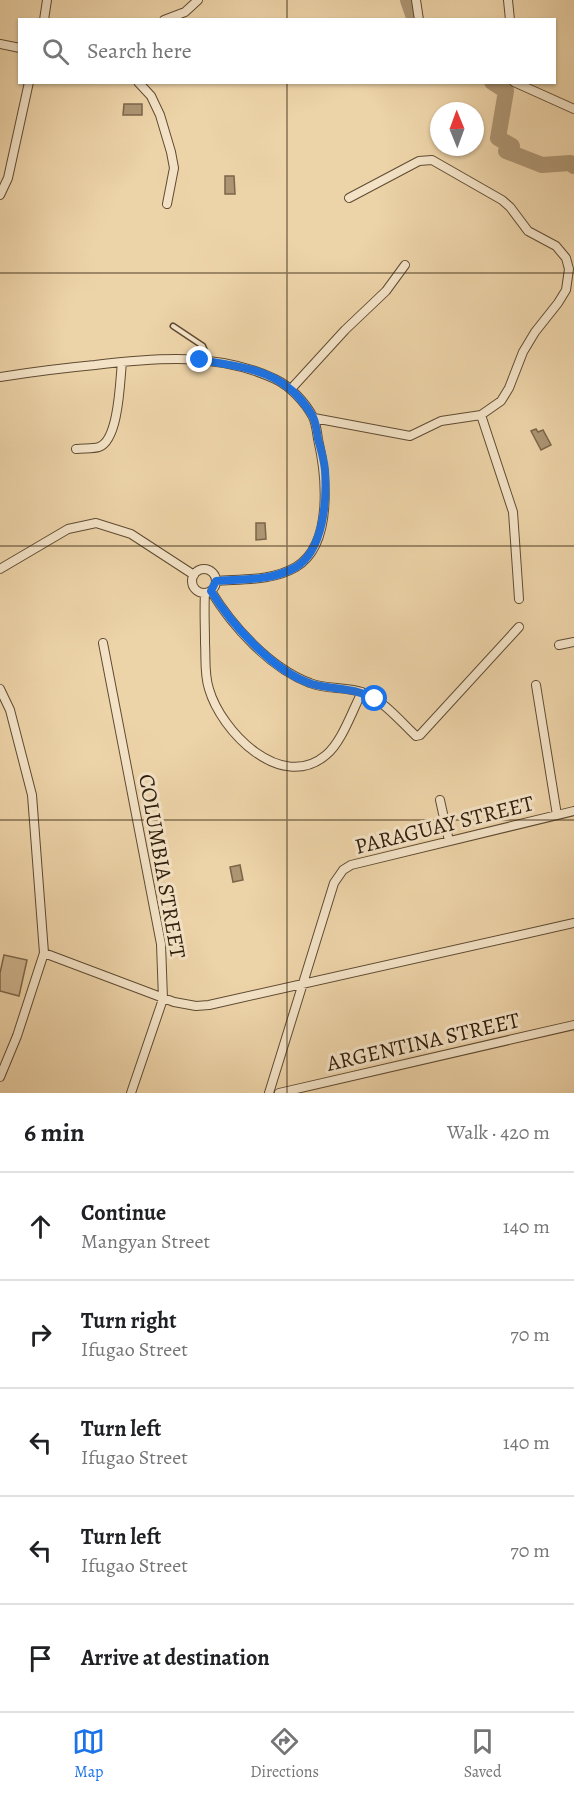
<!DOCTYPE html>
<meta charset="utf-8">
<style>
:root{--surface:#fff;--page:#f2f2f2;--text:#202124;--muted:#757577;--line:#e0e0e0;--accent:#1a73e8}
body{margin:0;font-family:Alegreya,serif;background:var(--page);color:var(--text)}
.compass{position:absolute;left:430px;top:102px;width:54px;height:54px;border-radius:50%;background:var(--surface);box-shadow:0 2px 4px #0004;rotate:359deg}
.stop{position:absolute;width:18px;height:18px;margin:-14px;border:4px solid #1a73e8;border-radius:50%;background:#fff}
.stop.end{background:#1a73e8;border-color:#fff;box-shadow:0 2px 6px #0008}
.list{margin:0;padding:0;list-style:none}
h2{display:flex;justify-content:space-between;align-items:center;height:78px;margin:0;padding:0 24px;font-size:26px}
h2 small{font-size:20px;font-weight:400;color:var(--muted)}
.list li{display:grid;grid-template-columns:39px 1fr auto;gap:18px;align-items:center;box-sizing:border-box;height:108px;padding:0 24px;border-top:2px solid var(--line)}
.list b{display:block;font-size:22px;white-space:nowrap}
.list p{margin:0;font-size:20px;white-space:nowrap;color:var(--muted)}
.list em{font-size:20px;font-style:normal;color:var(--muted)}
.icon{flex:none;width:33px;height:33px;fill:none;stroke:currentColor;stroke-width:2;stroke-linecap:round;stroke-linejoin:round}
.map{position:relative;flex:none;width:574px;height:1093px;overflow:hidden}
.search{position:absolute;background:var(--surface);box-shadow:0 2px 4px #0004;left:18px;right:18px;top:18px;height:66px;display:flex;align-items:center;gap:15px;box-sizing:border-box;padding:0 21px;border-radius:0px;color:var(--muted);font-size:22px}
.sheet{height:618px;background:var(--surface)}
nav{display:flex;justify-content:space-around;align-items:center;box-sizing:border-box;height:84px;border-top:2px solid var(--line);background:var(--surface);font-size:16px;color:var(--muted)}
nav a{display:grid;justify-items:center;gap:3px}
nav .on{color:var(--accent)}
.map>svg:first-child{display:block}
.green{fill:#cdb48d;stroke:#7e694c;stroke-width:1.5}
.water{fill:#ad9573;stroke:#7b6549;stroke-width:1.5}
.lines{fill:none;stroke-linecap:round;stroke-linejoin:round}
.river{stroke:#ad9573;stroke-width:16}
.service-casing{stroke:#5f4b32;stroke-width:7}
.minor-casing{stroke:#5f4b32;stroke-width:10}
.service{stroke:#f3e2c6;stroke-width:4}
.minor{stroke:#f3e2c6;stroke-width:8}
.route{stroke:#1a73e8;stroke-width:8}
.grid{fill:none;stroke:#301e0b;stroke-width:1.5;stroke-opacity:0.55}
.labels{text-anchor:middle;stroke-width:6;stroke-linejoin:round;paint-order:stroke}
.street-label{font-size:22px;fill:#301e0b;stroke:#f3e2c6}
</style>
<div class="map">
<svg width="574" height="1093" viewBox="0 0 574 1093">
<rect width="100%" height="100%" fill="#edd3a8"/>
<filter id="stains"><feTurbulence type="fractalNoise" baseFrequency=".00333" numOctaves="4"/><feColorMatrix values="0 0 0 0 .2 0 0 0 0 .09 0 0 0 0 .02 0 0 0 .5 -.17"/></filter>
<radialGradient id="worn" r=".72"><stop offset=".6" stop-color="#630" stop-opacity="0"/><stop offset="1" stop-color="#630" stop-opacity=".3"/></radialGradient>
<!-- green -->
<path class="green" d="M4,955L27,960L19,996L0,991V973Z"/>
<!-- water -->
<path class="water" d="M124,104H142V115H123Z
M225,176H234L235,194H225Z
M536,429L538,432L543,430L551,445L541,450L531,431Z
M256,523H265L266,539L256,540Z
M240,865L243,880L233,882L230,867Z"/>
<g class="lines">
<!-- river -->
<path class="river" d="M408,0L415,20
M492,82L506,91L498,138L512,146L506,151L542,165L570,163L574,166"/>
<defs>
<path id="service" d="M173,326L203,346L209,361"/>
<path id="minor" d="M416,0L419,20
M508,0L510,20
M44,20L47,0
M164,20L185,12L198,0
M0,44L20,48
M138,82L151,96L160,115L171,152L174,168L167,204
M514,82L574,109
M0,195L8,178L29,82
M0,377C32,372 63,368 95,365C155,358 218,352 275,379C290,386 305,402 313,417C316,423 317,432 318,439C326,474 334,544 296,567C272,581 243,579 216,581
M291,389L345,330L386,291L405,265
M481,415L513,512L519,599
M314,418L410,436L441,421L481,415L501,401L509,388L523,352L535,332L558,303L566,290L569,269L566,258L556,246L528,231L510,207L502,200L432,160L419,161L349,198
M76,449C83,448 93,449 99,447C119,440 120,380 122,362
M0,569L68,529L96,523L131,534L194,575
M192 581a12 12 0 1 1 24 0a12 12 0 1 1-24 0Z
M211,591C232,626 270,668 310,683C327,690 347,686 364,693C385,702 400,721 416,736L420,735L519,627
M205,593C204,610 205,626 205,643C206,658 204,674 209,689C221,731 281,793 326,755C342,742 352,711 362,692
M103,643L161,944L163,999L131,1093
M559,645L574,642
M536,685L557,815
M0,689L10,710L32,795L44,953L17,1036L0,1077
M440,800L449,841
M44,953L174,1002L196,1006L209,1005L574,923
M269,1093L334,883L343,870L351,865L574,811
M279,1093L574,1025"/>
</defs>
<!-- service casing -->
<use href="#service" class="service-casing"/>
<!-- minor casing -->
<use href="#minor" class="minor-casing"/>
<!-- service -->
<use href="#service" class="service"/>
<!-- minor -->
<use href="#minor" class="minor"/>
</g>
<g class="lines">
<!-- route -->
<path class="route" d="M200,360C230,365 266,368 290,389C298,395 308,408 313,417C316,423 317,432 318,439C321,449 324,460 325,470C327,499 324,550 296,567C272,581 243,579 216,581L211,591C231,624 274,672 312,684C334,690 354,687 375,699"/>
</g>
<!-- grid -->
<path class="grid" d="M287,0V20M287,82V1093M0,273H574M0,546H574M0,820H574"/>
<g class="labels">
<!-- street labels -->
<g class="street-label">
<text transform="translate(444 824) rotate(-14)" y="8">PARAGUAY STREET</text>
<text transform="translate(163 866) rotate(80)" y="8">COLUMBIA STREET</text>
<text transform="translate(423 1041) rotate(-13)" y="8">ARGENTINA STREET</text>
</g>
</g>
<rect width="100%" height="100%" filter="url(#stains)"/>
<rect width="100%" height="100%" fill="url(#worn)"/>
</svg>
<svg class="compass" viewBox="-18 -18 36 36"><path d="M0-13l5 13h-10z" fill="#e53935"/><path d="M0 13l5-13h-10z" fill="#757577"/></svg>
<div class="stop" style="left:375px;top:699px"></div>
<div class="stop end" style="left:200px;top:360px"></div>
<div class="search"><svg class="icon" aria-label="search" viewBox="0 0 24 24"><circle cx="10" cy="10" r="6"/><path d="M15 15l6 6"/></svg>Search here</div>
</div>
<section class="sheet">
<h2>6 min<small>Walk · 420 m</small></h2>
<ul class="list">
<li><svg class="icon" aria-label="ahead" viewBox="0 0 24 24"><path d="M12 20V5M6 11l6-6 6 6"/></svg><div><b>Continue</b><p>Mangyan Street</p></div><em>140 m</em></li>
<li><svg class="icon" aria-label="right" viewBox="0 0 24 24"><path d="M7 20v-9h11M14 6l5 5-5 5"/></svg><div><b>Turn right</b><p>Ifugao Street</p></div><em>70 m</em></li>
<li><svg class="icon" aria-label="left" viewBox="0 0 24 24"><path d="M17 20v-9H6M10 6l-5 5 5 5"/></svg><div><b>Turn left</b><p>Ifugao Street</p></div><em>140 m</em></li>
<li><svg class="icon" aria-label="left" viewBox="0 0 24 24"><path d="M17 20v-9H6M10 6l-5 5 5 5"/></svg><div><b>Turn left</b><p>Ifugao Street</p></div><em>70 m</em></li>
<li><svg class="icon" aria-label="arrive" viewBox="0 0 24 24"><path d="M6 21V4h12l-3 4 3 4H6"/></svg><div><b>Arrive at destination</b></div></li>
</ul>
</section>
<nav>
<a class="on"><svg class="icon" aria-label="map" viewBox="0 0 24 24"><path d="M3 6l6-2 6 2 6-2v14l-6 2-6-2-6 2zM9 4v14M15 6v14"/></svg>Map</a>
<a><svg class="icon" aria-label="directions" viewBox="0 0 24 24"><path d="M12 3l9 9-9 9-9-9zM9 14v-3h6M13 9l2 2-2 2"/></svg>Directions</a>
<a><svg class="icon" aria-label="saved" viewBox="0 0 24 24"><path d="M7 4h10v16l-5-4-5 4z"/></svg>Saved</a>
</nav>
